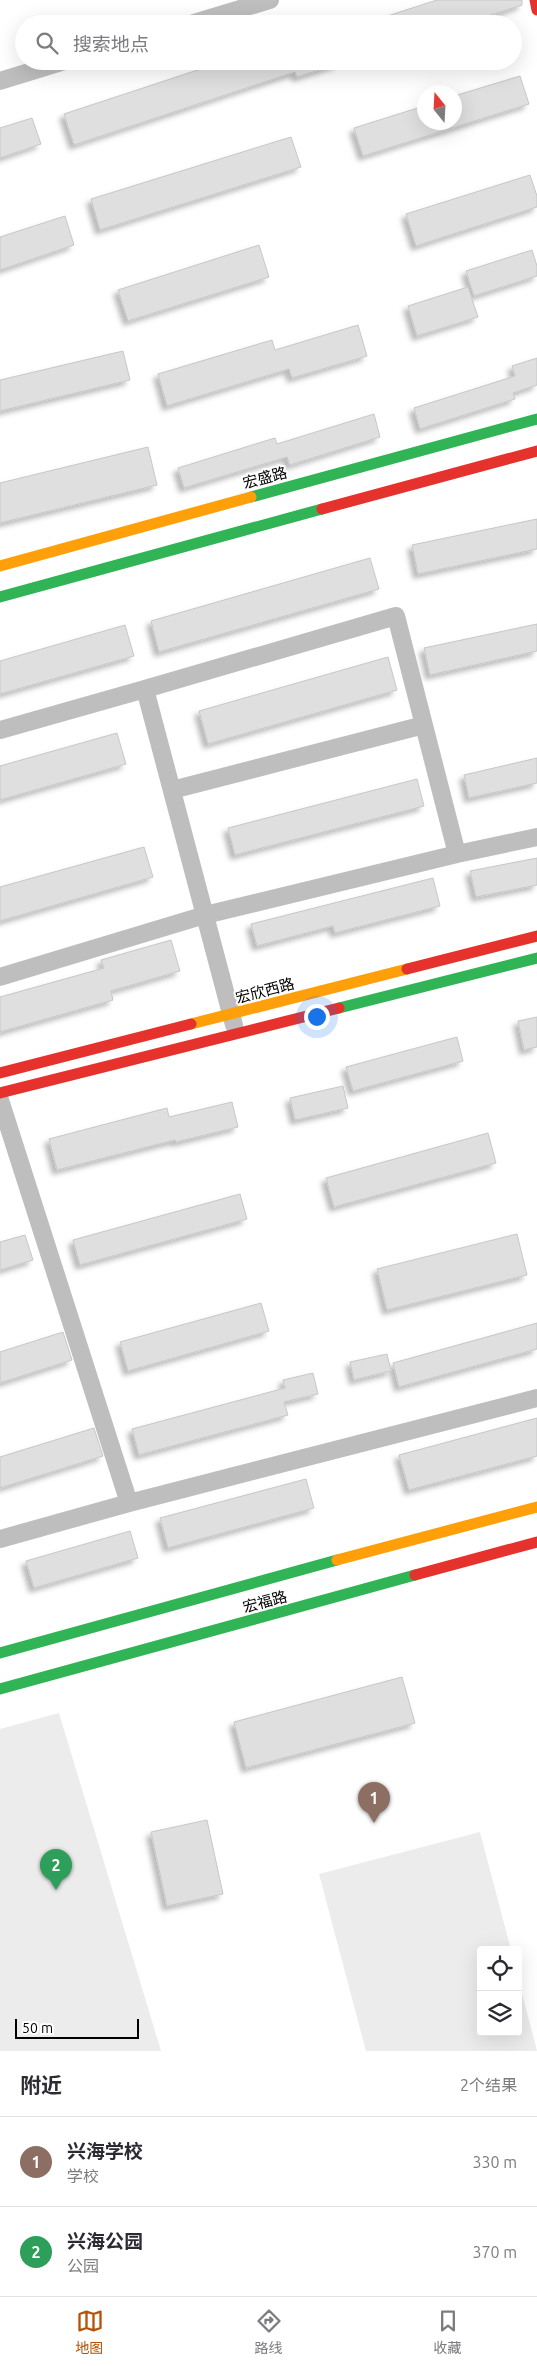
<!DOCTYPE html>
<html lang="zh">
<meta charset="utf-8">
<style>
:root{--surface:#fff;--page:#f7f7f7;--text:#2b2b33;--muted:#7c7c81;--line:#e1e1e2;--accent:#b45309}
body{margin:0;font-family:Ubuntu,"Noto Sans SC",sans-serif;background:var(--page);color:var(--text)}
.controls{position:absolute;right:15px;bottom:15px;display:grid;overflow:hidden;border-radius:5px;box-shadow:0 5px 20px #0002}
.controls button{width:45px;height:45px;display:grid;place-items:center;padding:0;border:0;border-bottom:1px solid var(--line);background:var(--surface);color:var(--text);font:25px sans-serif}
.compass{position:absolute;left:417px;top:85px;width:45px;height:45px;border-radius:50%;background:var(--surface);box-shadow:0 5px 20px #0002;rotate:342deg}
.scale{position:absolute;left:15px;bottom:12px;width:124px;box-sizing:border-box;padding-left:5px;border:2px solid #000;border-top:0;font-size:14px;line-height:18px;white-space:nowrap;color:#000;-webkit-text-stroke:4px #fff;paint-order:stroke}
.you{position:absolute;left:316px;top:1016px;width:18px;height:18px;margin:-12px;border:4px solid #fff;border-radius:50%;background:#1a73e8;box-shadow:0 0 0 8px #1a73e833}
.badge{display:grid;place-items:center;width:32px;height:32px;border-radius:50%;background:var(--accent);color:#fff;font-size:16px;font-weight:700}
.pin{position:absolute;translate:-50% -41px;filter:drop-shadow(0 1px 2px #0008)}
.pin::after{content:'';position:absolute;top:26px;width:18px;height:15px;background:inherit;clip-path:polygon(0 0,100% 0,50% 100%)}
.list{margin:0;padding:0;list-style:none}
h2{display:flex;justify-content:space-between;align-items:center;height:65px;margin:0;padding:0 20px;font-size:21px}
h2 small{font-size:16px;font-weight:400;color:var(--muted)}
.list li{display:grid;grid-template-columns:32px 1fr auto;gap:15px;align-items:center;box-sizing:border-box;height:90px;padding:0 20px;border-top:1px solid var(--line)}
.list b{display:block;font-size:19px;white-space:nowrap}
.list p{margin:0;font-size:16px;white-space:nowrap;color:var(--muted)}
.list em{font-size:16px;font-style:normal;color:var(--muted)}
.icon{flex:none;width:28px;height:28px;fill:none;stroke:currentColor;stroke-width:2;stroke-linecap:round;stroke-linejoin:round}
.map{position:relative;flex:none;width:537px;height:2051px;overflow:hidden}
.search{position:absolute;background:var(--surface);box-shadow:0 5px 20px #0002;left:15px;right:15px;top:15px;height:55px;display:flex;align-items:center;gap:12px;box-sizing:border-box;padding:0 18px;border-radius:28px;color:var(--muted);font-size:19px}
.sheet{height:245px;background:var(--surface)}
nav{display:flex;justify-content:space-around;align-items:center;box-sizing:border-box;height:70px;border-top:1px solid var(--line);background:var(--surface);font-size:14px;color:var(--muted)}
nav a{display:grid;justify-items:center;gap:2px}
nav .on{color:var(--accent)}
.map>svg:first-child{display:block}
.green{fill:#ececec}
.building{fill:#dfdfdf;stroke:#c7c7c7;filter:url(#shadow)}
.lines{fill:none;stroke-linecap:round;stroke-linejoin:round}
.street{stroke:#bebebe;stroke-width:18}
.fast{stroke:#30b455;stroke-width:11}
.slow{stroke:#ff9f0a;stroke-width:11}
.jam{stroke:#e5322d;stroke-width:11}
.labels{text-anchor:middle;stroke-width:4;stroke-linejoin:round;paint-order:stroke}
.street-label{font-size:15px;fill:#000;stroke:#fff}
</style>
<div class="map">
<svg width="537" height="2051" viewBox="0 0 537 2051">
<defs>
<filter id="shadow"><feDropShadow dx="-4.5" dy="4.5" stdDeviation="2.5" flood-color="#0004"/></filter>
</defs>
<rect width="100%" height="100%" fill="#fff"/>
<!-- green -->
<path class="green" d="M59,1713L161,2051H0V1729Z
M480,1832L511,1950H481V2032H518V1978L537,2051H366L319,1874Z"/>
<!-- building -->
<path class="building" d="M437,0H522V5L463,24H372V21Z
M225,61H338V64L297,77L295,72L74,145L64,114Z
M520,76L529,104L363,156L354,128L424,106V122H454V96Z
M32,118L41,144L0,158V128Z
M291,137L301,167L100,230L91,199Z
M530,175L537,196V207L416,246L406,214Z
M65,216L74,245L0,270V237Z
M259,245L269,277L128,321L118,290Z
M532,250L537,266V276L474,296L466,271Z
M468,287L478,317L417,336L408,306Z
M358,325L367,356L292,378L289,369L167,406L158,374L272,340L275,350Z
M123,351L130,380L0,411V380Z
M537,358V385L513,393L515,399L420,429L414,408L515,376L512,366Z
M374,414L380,437L290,465L287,457L184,488L178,468L275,438L277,444Z
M148,447L157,485L0,523V483Z
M537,519V549L418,574L412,545Z
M370,558L379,589L159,652L151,621Z
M537,624V651L430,675L424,648Z
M125,625L134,656L0,694V661Z
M388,657L397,690L208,744L199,711Z
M117,733L126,764L0,800V766Z
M537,758V783L469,798L464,775Z
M417,779L424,806L235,855L228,828Z
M144,847L153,877L0,921V887Z
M537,858V885L476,897L470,871Z
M433,878L440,906L335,933L333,926L257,946L251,924Z
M171,940L180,971L111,991L113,1000L0,1032V997L104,968L101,960Z
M537,1017V1047L524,1050L518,1021Z
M457,1037L463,1061L353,1091L346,1067Z
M343,1086L348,1108L295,1120L290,1098Z
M232,1102L238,1127L176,1142L175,1140L57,1170L49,1139L167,1108L169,1117Z
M488,1133L496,1163L334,1207L326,1178Z
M240,1194L247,1219L80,1265L73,1240Z
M517,1234L527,1275L387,1310L377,1269Z
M25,1235L33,1260L0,1270V1242Z
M261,1303L269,1331L128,1371L120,1342Z
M537,1323V1349L399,1387L393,1363Z
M63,1332L72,1360L0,1383V1352Z
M387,1354L391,1371L354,1380L350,1362Z
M313,1373L318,1394L284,1402L288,1415L139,1455L132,1429L285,1388L283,1380Z
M537,1418V1456L409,1490L399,1455Z
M94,1428L103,1456L0,1488V1457Z
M306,1479L314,1508L168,1548L160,1518Z
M130,1531L138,1558L34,1588L26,1561Z
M402,1677L415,1723L246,1768L234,1722Z
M207,1820L223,1894L167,1906L151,1832Z"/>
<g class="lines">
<!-- street -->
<path class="street" d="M190,24L270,0
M0,81L65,61
M145,689L396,616L457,854
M0,730L145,689L234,1025
M172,790L424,725
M0,977L205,915L457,854L537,837
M0,1100L129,1503L537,1398
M0,1539L129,1503"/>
<!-- fast -->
<path class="fast" d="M251,497L537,419
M0,597L322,509
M339,1008L537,958
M0,1653L337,1560
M0,1689L415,1575"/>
<!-- slow -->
<path class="slow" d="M0,566L251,497
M191,1024L407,969
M337,1560L537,1507"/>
<!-- jam -->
<path class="jam" d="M535,0L537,10
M322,509L537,451
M407,969L537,936
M0,1073L191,1024
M0,1093L339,1008
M415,1575L537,1542"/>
</g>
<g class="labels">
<!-- street labels -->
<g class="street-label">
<text transform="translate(265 478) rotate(-15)" y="5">宏盛路</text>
<text transform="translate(265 991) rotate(-15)" y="5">宏欣西路</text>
<text transform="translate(265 1602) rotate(-15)" y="5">宏福路</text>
</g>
</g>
</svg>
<div class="controls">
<button><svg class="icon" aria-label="locate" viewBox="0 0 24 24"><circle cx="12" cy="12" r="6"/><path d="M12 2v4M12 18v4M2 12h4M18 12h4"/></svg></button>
<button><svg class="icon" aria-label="layers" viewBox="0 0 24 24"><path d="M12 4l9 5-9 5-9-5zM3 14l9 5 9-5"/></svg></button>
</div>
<svg class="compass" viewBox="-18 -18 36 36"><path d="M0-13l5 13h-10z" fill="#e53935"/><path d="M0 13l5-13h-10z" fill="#7c7c81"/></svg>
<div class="scale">50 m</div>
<div class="you"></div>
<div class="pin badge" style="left:374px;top:1823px;background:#8d6e63">1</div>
<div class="pin badge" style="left:56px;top:1890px;background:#2e9e5b">2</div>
<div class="search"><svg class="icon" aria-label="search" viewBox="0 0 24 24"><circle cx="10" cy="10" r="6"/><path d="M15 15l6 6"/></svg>搜索地点</div>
</div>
<section class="sheet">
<h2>附近<small>2个结果</small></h2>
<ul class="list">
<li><span class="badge" style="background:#8d6e63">1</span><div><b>兴海学校</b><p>学校</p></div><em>330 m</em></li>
<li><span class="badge" style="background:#2e9e5b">2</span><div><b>兴海公园</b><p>公园</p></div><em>370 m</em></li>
</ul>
</section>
<nav>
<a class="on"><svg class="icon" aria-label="map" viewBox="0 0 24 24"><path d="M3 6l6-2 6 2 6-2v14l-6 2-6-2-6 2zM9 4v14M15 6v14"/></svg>地图</a>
<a><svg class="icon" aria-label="directions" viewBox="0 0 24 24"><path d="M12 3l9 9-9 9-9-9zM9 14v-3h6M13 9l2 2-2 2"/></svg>路线</a>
<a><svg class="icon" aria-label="saved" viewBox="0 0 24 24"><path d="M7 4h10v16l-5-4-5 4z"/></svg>收藏</a>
</nav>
